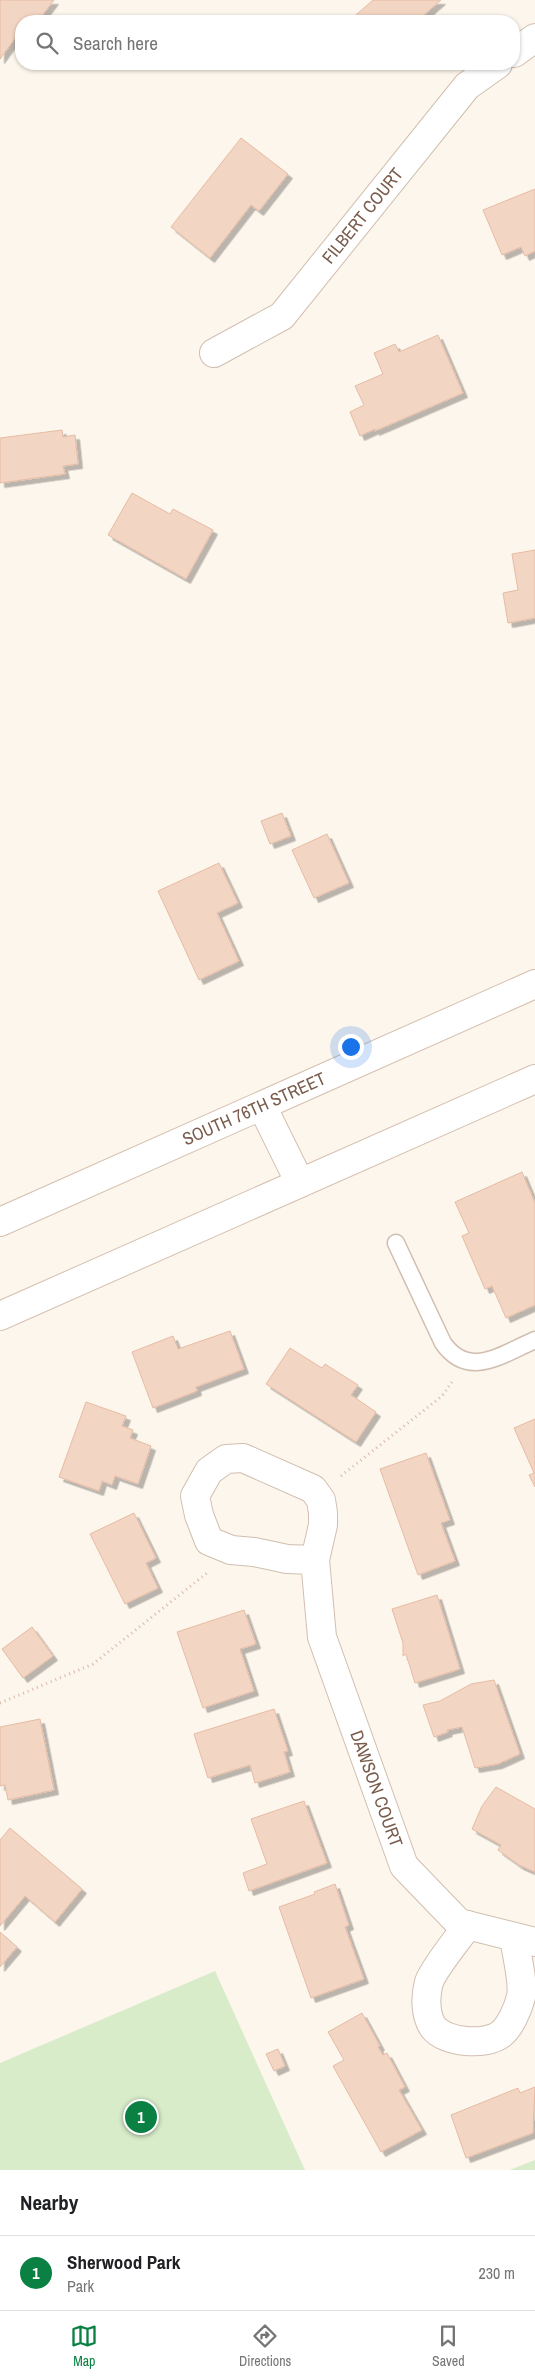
<!DOCTYPE html>
<style>
:root{--surface:#fff;--page:#f2f2f2;--text:#202124;--muted:#757577;--line:#e0e0e0;--accent:#0b8043}
body{margin:0;font-family:"Archivo Narrow",sans-serif;background:var(--page);color:var(--text)}
.you{position:absolute;left:350px;top:1046px;width:18px;height:18px;margin:-12px;border:4px solid #fff;border-radius:50%;background:#1a73e8;box-shadow:0 0 0 8px #1a73e833}
.badge{display:grid;place-items:center;width:32px;height:32px;border-radius:50%;background:var(--accent);color:#fff;font-size:16px;font-weight:700}
.pin{position:absolute;translate:-50% -50%;border:2px solid #fff;box-shadow:0 1px 5px #0006}
.list{margin:0;padding:0;list-style:none}
h2{display:flex;justify-content:space-between;align-items:center;height:65px;margin:0;padding:0 20px;font-size:21px}
h2 small{font-size:16px;font-weight:400;color:var(--muted)}
.list li{display:grid;grid-template-columns:32px 1fr auto;gap:15px;align-items:center;box-sizing:border-box;height:75px;padding:0 20px;border-top:1px solid var(--line)}
.list b{display:block;font-size:19px;white-space:nowrap}
.list p{margin:0;font-size:16px;white-space:nowrap;color:var(--muted)}
.list em{font-size:16px;font-style:normal;color:var(--muted)}
.icon{flex:none;width:28px;height:28px;fill:none;stroke:currentColor;stroke-width:2;stroke-linecap:round;stroke-linejoin:round}
.map{position:relative;flex:none;width:535px;height:2170px;overflow:hidden}
.search{position:absolute;background:var(--surface);box-shadow:0 1px 4px #0004;left:15px;right:15px;top:15px;height:55px;display:flex;align-items:center;gap:12px;box-sizing:border-box;padding:0 18px;border-radius:20px;color:var(--muted);font-size:19px}
.sheet{height:140px;background:var(--surface)}
nav{display:flex;justify-content:space-around;align-items:center;box-sizing:border-box;height:70px;border-top:1px solid var(--line);background:var(--surface);font-size:14px;color:var(--muted)}
nav a{display:grid;justify-items:center;gap:2px}
nav .on{color:var(--accent)}
.map>svg:first-child{display:block}
.green{fill:#d8ecc9}
.building{fill:#f3d5c3;stroke:#e6bba3;filter:url(#shadow)}
.lines{fill:none;stroke-linecap:round;stroke-linejoin:round}
.service-casing{stroke:#d1beb0;stroke-width:19}
.minor-casing{stroke:#d1beb0;stroke-width:30}
.secondary-casing{stroke:#d6c0b0;stroke-width:30}
.path{stroke:#d9b8a5;stroke-width:3;stroke-dasharray:1 4;stroke-linecap:butt}
.service{stroke:#fff;stroke-width:16}
.minor{stroke:#fff;stroke-width:28}
.secondary{stroke:#fff;stroke-width:28}
.labels{text-anchor:middle;stroke-width:4.5;stroke-linejoin:round;paint-order:stroke}
.street-label{font-size:18px;fill:#7a5c4d;stroke:#fffaf3}
</style>
<div class="map">
<svg width="535" height="2170" viewBox="0 0 535 2170">
<defs>
<filter id="shadow"><feDropShadow dx="4.5" dy="4.5" stdDeviation="0" flood-color="#0004"/></filter>
</defs>
<rect width="100%" height="100%" fill="#fdf6ec"/>
<!-- green -->
<path class="green" d="M215,1971L305,2170H0V2063Z
M535,2160V2170H510Z"/>
<!-- building -->
<path class="building" d="M0,0H54L38,21H21V30L0,59Z
M373,0H441L417,21H349Z
M241,138L288,174L259,211L251,205L210,258L171,227Z
M535,189V251L525,256L521,247L502,255L483,210Z
M438,335L463,393L375,431V429L360,436L350,412L364,405L355,386L383,374L374,353L395,344L399,352Z
M62,430L63,437L75,435L78,464L63,466L65,474L0,483V438Z
M132,493L170,514L173,509L213,530L186,579L108,535Z
M535,550V618L508,623L503,593L518,590L512,554Z
M282,813L291,836L270,844L261,821Z
M327,834L349,883L314,898L292,850Z
M219,863L238,903L217,913L239,961L199,980L158,891Z
M522,1172L535,1203V1305L506,1318L492,1286L485,1289L462,1236L469,1233L455,1202Z
M230,1331L244,1369L196,1387L197,1391L153,1408L132,1352L173,1336L178,1349Z
M290,1348L322,1368L325,1364L358,1385L351,1395L376,1412L356,1442L266,1384Z
M86,1402L126,1416L122,1426L133,1430L130,1438L151,1446L138,1484L115,1476L112,1485L102,1481L99,1491L59,1477Z
M535,1419V1487L529,1475L534,1473L514,1428Z
M426,1453L450,1520L441,1523L455,1561L418,1575L380,1469Z
M134,1513L156,1558L146,1563L158,1588L125,1604L90,1534Z
M437,1595L460,1669L415,1683L406,1654L403,1656V1643L392,1609Z
M244,1610L256,1644L240,1649L254,1691L203,1708L177,1632Z
M32,1627L53,1656L23,1678L2,1649Z
M494,1680L520,1754L498,1764L475,1768L462,1727L447,1730L448,1732L434,1737L423,1705L440,1701L471,1684Z
M274,1709L288,1751L284,1752L290,1772L255,1783L250,1765L208,1778L194,1734Z
M40,1719L54,1790L8,1800L5,1785L0,1786V1727Z
M496,1787L535,1809V1872L519,1865L498,1850L501,1845L472,1829L482,1806Z
M304,1801L327,1863L249,1891L243,1873L267,1864L251,1819Z
M10,1828L82,1889L55,1922L25,1896L0,1926V1840Z
M335,1884L349,1925L345,1927L364,1979L311,1998L279,1907L315,1894L314,1892Z
M0,1932L17,1947L0,1967Z
M362,2013L380,2046L378,2047L383,2055L387,2053L405,2087L399,2090L422,2130L381,2152L333,2066L344,2060L328,2032Z
M278,2049L285,2066L274,2071L266,2054Z
M535,2087L533,2133L466,2158L451,2115L518,2088L520,2093Z"/>
<g class="lines">
<defs>
<path id="service" d="M396,1243L443,1343C469,1380 502,1354 535,1340"/>
<g id="minor">
<path d="M514,53L535,38"/>
<path id="s1" d="M214,353L282,316L467,86L498,64"/>
<path id="s2" d="M315,1560L287,1559L254,1552L231,1550L209,1541L199,1515L195,1496L209,1471L226,1459L243,1458L313,1489L321,1500L323,1513V1525L315,1560L322,1637L404,1866L459,1923L535,1942"/>
<path d="M468,1925C458,1939 434,1968 429,1982C425,1996 425,2015 433,2027C445,2043 486,2046 501,2034C510,2027 518,2009 521,1997C524,1982 516,1953 514,1937"/>
</g>
<g id="secondary">
<path d="M262,1106L300,1183"/>
<path id="s3" d="M0,1222L535,984"/>
<path d="M0,1316L535,1079"/>
</g>
</defs>
<!-- service casing -->
<use href="#service" class="service-casing"/>
<!-- minor casing -->
<use href="#minor" class="minor-casing"/>
<!-- secondary casing -->
<use href="#secondary" class="secondary-casing"/>
<!-- path -->
<path class="path" d="M341,1476L442,1396L452,1382
M0,1703L93,1664L207,1573"/>
<!-- service -->
<use href="#service" class="service"/>
<!-- minor -->
<use href="#minor" class="minor"/>
<!-- secondary -->
<use href="#secondary" class="secondary"/>
</g>
<g class="labels">
<!-- street labels -->
<g class="street-label">
<text dy="6" stroke="none"><textPath href="#s1" startOffset="206">FILBERT COURT</textPath></text>
<text dy="6" stroke="none"><textPath href="#s3" startOffset="278">SOUTH 76TH STREET</textPath></text>
<text dy="6" stroke="none"><textPath href="#s2" startOffset="612">DAWSON COURT</textPath></text>
</g>
</g>
</svg>
<div class="you"></div>
<div class="pin badge" style="left:141px;top:2117px">1</div>
<div class="search"><svg class="icon" aria-label="search" viewBox="0 0 24 24"><circle cx="10" cy="10" r="6"/><path d="M15 15l6 6"/></svg>Search here</div>
</div>
<section class="sheet">
<h2>Nearby<small></small></h2>
<ul class="list">
<li><span class="badge">1</span><div><b>Sherwood Park</b><p>Park</p></div><em>230 m</em></li>
</ul>
</section>
<nav>
<a class="on"><svg class="icon" aria-label="map" viewBox="0 0 24 24"><path d="M3 6l6-2 6 2 6-2v14l-6 2-6-2-6 2zM9 4v14M15 6v14"/></svg>Map</a>
<a><svg class="icon" aria-label="directions" viewBox="0 0 24 24"><path d="M12 3l9 9-9 9-9-9zM9 14v-3h6M13 9l2 2-2 2"/></svg>Directions</a>
<a><svg class="icon" aria-label="saved" viewBox="0 0 24 24"><path d="M7 4h10v16l-5-4-5 4z"/></svg>Saved</a>
</nav>
